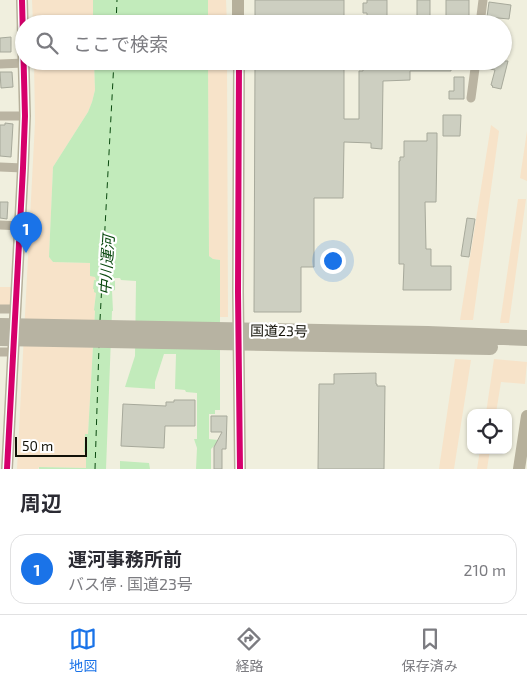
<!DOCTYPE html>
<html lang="ja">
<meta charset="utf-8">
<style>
:root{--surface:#fff;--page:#f2f2f3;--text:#2b2b33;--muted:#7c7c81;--line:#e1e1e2;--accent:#1a73e8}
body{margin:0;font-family:"Exo 2","Noto Sans JP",sans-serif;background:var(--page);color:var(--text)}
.controls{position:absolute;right:15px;bottom:15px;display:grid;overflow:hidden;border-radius:10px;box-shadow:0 1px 4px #0004}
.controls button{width:45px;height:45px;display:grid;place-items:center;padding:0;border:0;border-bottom:1px solid var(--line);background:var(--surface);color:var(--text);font:25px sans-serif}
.scale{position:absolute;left:15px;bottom:12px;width:72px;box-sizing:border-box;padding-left:5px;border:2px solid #121107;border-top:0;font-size:14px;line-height:18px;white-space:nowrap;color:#121107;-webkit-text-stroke:4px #fff;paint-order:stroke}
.you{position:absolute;left:332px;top:260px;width:18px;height:18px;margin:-12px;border:4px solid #fff;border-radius:50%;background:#1a73e8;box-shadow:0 0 0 8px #1a73e833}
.badge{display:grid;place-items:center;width:32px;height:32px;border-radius:50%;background:var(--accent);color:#fff;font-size:16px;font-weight:700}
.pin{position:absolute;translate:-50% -41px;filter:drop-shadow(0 1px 2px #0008)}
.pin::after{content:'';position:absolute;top:26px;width:18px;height:15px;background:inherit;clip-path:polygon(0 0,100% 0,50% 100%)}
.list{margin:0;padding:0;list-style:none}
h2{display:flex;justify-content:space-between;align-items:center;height:65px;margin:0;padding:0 20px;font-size:21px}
h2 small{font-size:16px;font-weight:400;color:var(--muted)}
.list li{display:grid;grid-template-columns:32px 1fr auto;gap:15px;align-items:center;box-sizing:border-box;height:70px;margin:0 10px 10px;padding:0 10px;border:1px solid var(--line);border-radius:15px}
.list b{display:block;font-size:19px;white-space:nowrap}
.list p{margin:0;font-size:16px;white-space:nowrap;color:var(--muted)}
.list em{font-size:16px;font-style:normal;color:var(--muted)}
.icon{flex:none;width:28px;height:28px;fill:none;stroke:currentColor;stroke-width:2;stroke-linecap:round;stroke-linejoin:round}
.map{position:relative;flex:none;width:527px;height:469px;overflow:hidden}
.search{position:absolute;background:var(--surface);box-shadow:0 1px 4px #0004;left:15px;right:15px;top:15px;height:55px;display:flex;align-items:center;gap:12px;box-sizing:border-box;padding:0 18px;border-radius:28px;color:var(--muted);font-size:19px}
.sheet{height:145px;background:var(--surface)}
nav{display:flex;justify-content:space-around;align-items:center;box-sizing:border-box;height:70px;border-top:1px solid var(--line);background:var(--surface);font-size:14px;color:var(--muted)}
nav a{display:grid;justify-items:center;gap:2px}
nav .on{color:var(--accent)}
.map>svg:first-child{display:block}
.green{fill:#f7e3c9}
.water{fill:#c2ebbb}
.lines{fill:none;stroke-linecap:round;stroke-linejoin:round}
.ferry{stroke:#0a490f;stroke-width:1;stroke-dasharray:6 5;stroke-linecap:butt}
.building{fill:#cdcfc1;stroke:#a7a99b}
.street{stroke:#bab4a2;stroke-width:9}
.secondary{stroke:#b6b09b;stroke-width:12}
.highway-bridge{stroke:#b7b3a2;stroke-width:16}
.cycleway-casing{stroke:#fff;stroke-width:9}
.cycleway{stroke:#d6006c;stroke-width:6}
.labels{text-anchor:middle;stroke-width:4.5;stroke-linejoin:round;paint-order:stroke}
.street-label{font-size:14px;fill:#121107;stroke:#fff}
.water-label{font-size:15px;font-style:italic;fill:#0a490f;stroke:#fff}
</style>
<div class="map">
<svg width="527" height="469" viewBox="0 0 527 469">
<rect width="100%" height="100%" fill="#f0efde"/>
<!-- green -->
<path class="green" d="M32,0H93V24H33Z
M208,0H226L227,24H208Z
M34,61H94L95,90L92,102L88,112L53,167L49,257L53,262L91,263L96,280L94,289L96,292L94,310H95L88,435L85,434L84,452L86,453L87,468L39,467L38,469H17L35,122Z
M208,61H227L228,317H220V260L213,259L209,256Z
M491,125L499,131L473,320H460Z
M527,131V181L520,178Z
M518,199H526L509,323H500Z
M0,287H16L15,309H0Z
M455,359L471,360L454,469H439Z
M494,359L527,362L525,384L501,382L496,413H486Z
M480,450H490L487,469H477Z"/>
<!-- water -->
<path class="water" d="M93,0H208V24H93Z
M94,61H208L209,256L213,259L220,260V410H215V414H209V439L218,440L215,445L211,449V469H196L197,448L194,439H197V393L186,392L185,390L175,389L176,354H164L155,382V389L125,387L135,356L136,281L121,280L120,278H115L113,280L115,281V290L112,291L113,311H112L106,469H39V467L86,468V453L84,452L85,434H88L95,311L94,310L96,293L94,292V289H93L94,280H96L95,277L90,276V263L53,262L49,257L53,167L88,112L92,102L95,90Z
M120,461L149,463L150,469H120Z"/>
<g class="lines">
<!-- ferry -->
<path class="ferry" d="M116,24L117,0
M100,320L114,61
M95,469L99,347"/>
</g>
<!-- building -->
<path class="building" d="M255,0H344V24H255Z
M367,0H387V24H367V13H363V3H367Z
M417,0H430V24H417Z
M446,0H469V16H455V24H446Z
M489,2L511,5L509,19L487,17Z
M11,37V52H0V38Z
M255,61H344V119H359V71H363V61H451V71H410V80L383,81L382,149L371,148V143L344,142L343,198H314V267H301V312H254Z
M482,61H508L501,89L492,87L493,86L491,85L495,70L481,67Z
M0,72H12L13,87L1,88Z
M454,77H464V99H449V91H454Z
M443,115H461L460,136H443Z
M5,123L13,124L11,157L0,156V125H5Z
M427,133H437V147L436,202H425L426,249H431V266H451V290H403L404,264H399V161H400V157H404V141H427Z
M0,202H8L7,219L0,218Z
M467,218L475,219L469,257L461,256Z
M376,373V384H377V386H385L384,469H318L319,384H334V374Z
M174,400H195V426H165L164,448L121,446L123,404L166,406V402H174Z
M211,416H227L226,449H222V469H214V447L222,432H211Z"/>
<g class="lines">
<!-- street -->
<path class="street" d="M480,24L483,0
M0,64L24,63
M471,98L476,61
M0,116H25
M0,167L23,168
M0,225L20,226
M0,309H15
M0,352H13"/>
<!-- secondary -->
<path class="secondary" d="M238,0V24
M239,61L238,292L240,469
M7,469L23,168L25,116L22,0
M519,469L527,416"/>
<!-- highway-bridge -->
<path class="highway-bridge" d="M0,326L428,334L527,338
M0,338L490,347"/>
<defs>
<path id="cycleway" d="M239,61L238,292L240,469
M7,469L23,168L25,116L22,0"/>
</defs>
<!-- cycleway casing -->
<use href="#cycleway" class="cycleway-casing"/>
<!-- cycleway -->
<use href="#cycleway" class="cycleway"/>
</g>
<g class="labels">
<!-- street labels -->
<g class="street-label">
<text transform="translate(279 331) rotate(1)" y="5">国道23号</text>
</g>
<!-- water labels -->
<g class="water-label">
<text transform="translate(107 265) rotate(-86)" y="5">中川運河</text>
</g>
</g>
</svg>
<div class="controls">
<button><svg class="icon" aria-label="locate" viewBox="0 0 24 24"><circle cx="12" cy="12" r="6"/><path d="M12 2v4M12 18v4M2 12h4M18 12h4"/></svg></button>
</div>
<div class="scale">50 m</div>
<div class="you"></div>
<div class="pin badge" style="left:26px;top:253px">1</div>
<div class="search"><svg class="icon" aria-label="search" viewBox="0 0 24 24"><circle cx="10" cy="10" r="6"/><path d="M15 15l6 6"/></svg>ここで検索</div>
</div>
<section class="sheet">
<h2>周辺<small></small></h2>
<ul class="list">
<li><span class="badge">1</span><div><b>運河事務所前</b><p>バス停 · 国道23号</p></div><em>210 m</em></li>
</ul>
</section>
<nav>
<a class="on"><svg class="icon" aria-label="map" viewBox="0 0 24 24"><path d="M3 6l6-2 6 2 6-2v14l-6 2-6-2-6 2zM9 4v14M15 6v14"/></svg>地図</a>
<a><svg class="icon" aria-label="directions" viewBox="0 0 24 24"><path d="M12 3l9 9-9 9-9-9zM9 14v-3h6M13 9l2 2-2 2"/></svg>経路</a>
<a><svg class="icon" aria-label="saved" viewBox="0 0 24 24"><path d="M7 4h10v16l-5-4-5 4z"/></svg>保存済み</a>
</nav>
